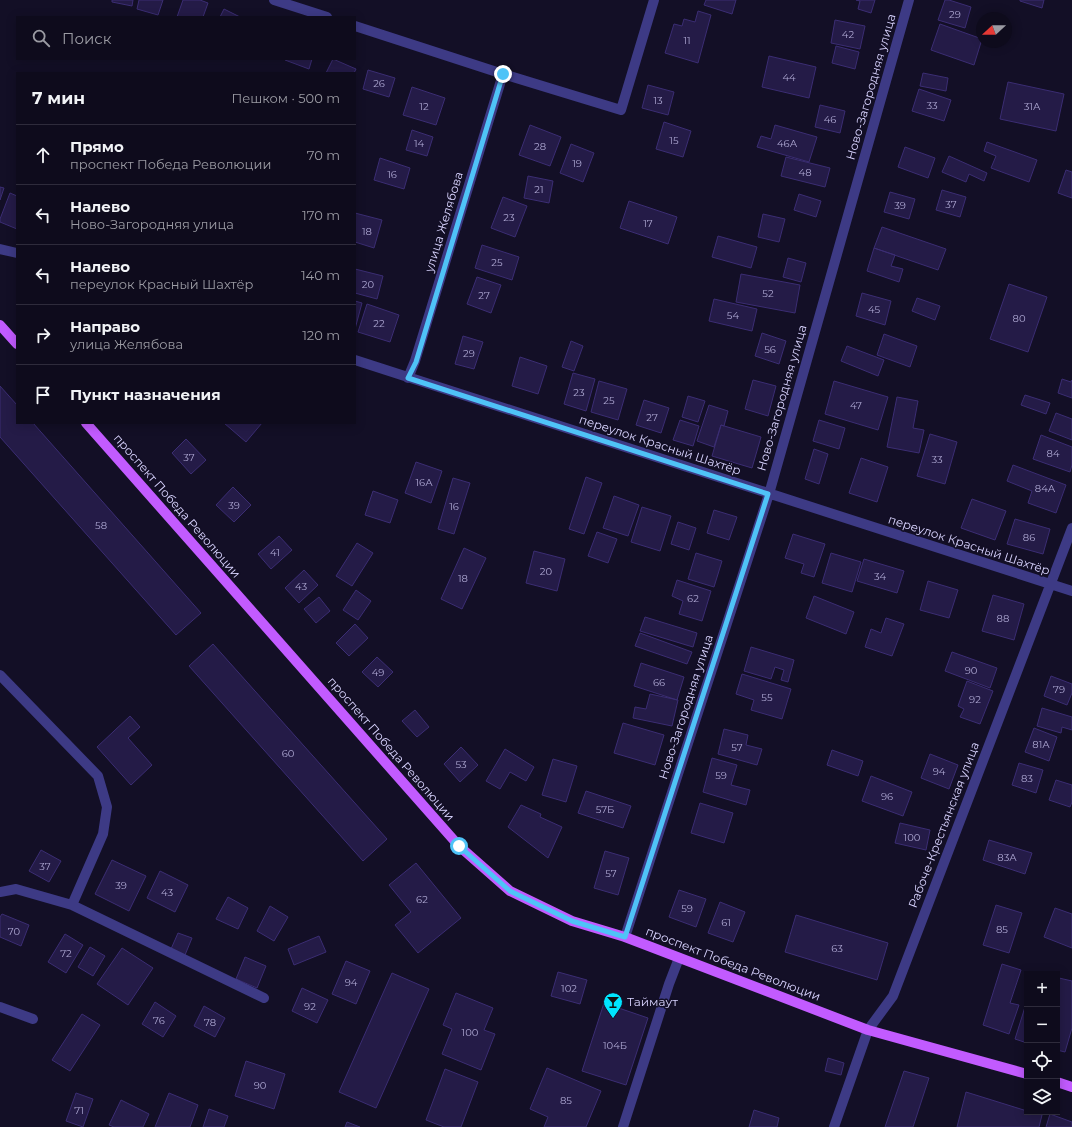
<!DOCTYPE html>
<html lang="ru">
<meta charset="utf-8">
<style>
:root{--surface:#0e0b1c;--page:#171425;--text:#f1f3f6;--muted:#9b9ba3;--line:#2e2b3b}
body{margin:0;font-family:Montserrat,sans-serif;background:var(--page);color:var(--text)}
.controls{position:absolute;right:12px;bottom:12px;display:grid;overflow:hidden;border-radius:0px;box-shadow:0 2px 10px #0003}
.controls button{width:36px;height:36px;display:grid;place-items:center;padding:0;border:0;border-bottom:1px solid var(--line);background:var(--surface);color:var(--text);font:20px sans-serif}
.compass{position:absolute;left:976px;top:12px;width:36px;height:36px;border-radius:50%;background:var(--surface);box-shadow:0 2px 10px #0003;rotate:249deg}
.stop{position:absolute;width:12px;height:12px;margin:-9px;border:3px solid #4fc3f7;border-radius:50%;background:#fff}
.stop.end{background:#4fc3f7;border-color:#fff;box-shadow:0 1px 4px #0008}
.list{margin:0;padding:0;list-style:none}
h2{display:flex;justify-content:space-between;align-items:center;height:52px;margin:0;padding:0 16px;font-size:17px}
h2 small{font-size:13px;font-weight:400;color:var(--muted)}
.list li{display:grid;grid-template-columns:26px 1fr auto;gap:12px;align-items:center;box-sizing:border-box;height:60px;padding:0 16px;border-top:1px solid var(--line)}
.list b{display:block;font-size:15px;white-space:nowrap}
.list p{margin:0;font-size:13px;white-space:nowrap;color:var(--muted)}
.list em{font-size:13px;font-style:normal;color:var(--muted)}
.icon{flex:none;width:22px;height:22px;fill:none;stroke:currentColor;stroke-width:2;stroke-linecap:round;stroke-linejoin:round}
.map{position:relative;flex:none;width:1072px;height:1127px;overflow:hidden}
.search{position:absolute;background:var(--surface);box-shadow:0 2px 10px #0003;left:16px;top:16px;width:340px;height:44px;display:flex;align-items:center;gap:10px;box-sizing:border-box;padding:0 14px;border-radius:0px;color:var(--muted);font-size:15px}
.panel{position:absolute;background:var(--surface);box-shadow:0 2px 10px #0003;left:16px;top:72px;width:340px;height:352px;border-radius:0px}
.map>svg:first-child{display:block}
.building{fill:#241b47;stroke:#3b2d73}
.lines{fill:none;stroke-linecap:round;stroke-linejoin:round}
.minor{stroke:#3d3a85;stroke-width:10}
.major{stroke:#c25bff;stroke-width:10}
.route{stroke:#4fc3f7;stroke-width:5}
.labels{text-anchor:middle;stroke-width:3;stroke-linejoin:round;paint-order:stroke}
.number-label{font-size:10px;fill:#aca6d1}
.street-label{font-size:12px;fill:#d9d4ff;stroke:#130f26}
.poi-label{font-size:12px;fill:#d9d4ff;stroke:#130f26;text-anchor:start}
</style>
<div class="map">
<svg width="1072" height="1127" viewBox="0 0 1072 1127">
<rect width="100%" height="100%" fill="#130f26"/>
<!-- building -->
<path class="building" d="M112,0H133L132,6L112,2Z
M139,0H163L158,15L137,9Z
M183,0H200L208,3L203,17H177Z
M706,0H736L732,14L704,5Z
M856,0H875L871,13L858,9L860,1Z
M945,0H949L971,7L965,28L938,20Z
M1020,0H1044L1042,8L1020,1Z
M224,9L240,17H220Z
M698,11L711,15L698,63L665,53L674,24L682,26L684,19L695,22Z
M835,20L865,26L860,49L831,43Z
M940,24L982,39L974,65L931,50Z
M836,46L859,52L855,69L832,63Z
M769,56L816,67L809,98L762,87Z
M286,59H312L309,69L285,60Z
M333,59L356,69L354,73H326Z
M368,70L395,78L389,97L363,89Z
M923,73L948,78L946,91L920,86Z
M1008,82L1064,94L1056,131L1000,119Z
M648,85L674,92L668,115L642,108Z
M412,87L445,98L436,125L403,115Z
M919,89L951,100L944,121L912,111Z
M820,105L845,111L840,133L815,127Z
M664,122L691,131L683,157L656,149Z
M530,125L561,137L550,166L519,155Z
M775,125L817,137L809,162L757,147L761,136L771,139Z
M412,130L433,137L427,156L406,150Z
M987,142L1037,160L1029,182L991,168L996,156L984,151Z
M571,144L594,153L583,182L560,173Z
M905,147L935,158L928,178L898,167Z
M949,156L987,173L984,181L969,174L966,182L942,172Z
M786,157L830,168L825,187L781,176Z
M380,158L410,168L404,189L374,180Z
M1066,170L1072,172V198L1058,193Z
M528,176L553,181L549,203L524,198Z
M0,187L4,188L0,200Z
M942,190L966,197L960,217L936,210Z
M890,192L915,199L909,219L884,212Z
M10,193L17,196V229L0,222V219Z
M799,194L821,201L816,217L794,210Z
M503,197L527,206L515,237L491,228Z
M629,201L677,217L668,244L620,228Z
M355,213L382,220L374,248L355,242Z
M763,214L785,219L779,242L758,237Z
M882,227L946,249L938,270L874,248Z
M718,236L757,247L751,268L712,257Z
M482,245L519,257L512,280L475,268Z
M874,248L895,255L891,266L903,269L899,282L867,271Z
M788,258L806,263L801,282L783,277Z
M355,269L383,276L377,299L355,293Z
M741,274L800,285L795,313L736,302Z
M477,277L501,285L491,313L467,304Z
M1009,284L1047,297L1028,352L990,339Z
M862,293L891,301L885,325L856,316Z
M917,298L940,306L935,320L912,311Z
M714,299L757,309L752,331L709,321Z
M355,301L362,303L355,329Z
M367,304L399,315L390,342L358,332Z
M762,333L786,341L779,364L755,356Z
M884,334L917,346L910,367L877,355Z
M463,336L483,342L474,369L455,364Z
M571,341L583,346L574,371L562,367Z
M847,346L884,360L878,376L841,361Z
M520,357L547,366L538,394L512,386Z
M573,373L595,379L586,411L564,404Z
M1062,379L1071,382L1072,380V398L1058,393Z
M753,380L776,386L768,416L745,409Z
M599,381L627,389L618,420L591,412Z
M834,381L888,397L878,430L825,414Z
M0,386L17,405V423H33L201,613L176,635L0,437Z
M1025,395L1050,403L1046,414L1021,405Z
M688,396L705,401L698,422L682,417Z
M897,397L918,401L913,428L924,430L919,453L887,447Z
M644,400L669,408L661,433L636,425Z
M709,405L728,411L724,426L721,425L714,447L697,441Z
M1056,413L1072,419V440L1049,431Z
M680,420L699,426L693,446L673,440Z
M819,420L845,428L839,449L813,441Z
M224,423H262L246,442Z
M721,425L761,437L752,468L712,456Z
M930,434L957,442L945,484L917,476Z
M1041,435L1072,447V465L1070,472L1033,459Z
M186,439L206,460L191,474L172,453Z
M814,449L828,454L819,484L805,479Z
M861,458L888,467L877,502L849,493Z
M416,462L442,471L431,503L405,493Z
M1013,465L1066,485L1056,513L1028,503L1032,491L1007,481Z
M586,477L602,483L584,534L569,529Z
M453,478L470,483L454,534L438,529Z
M233,487L251,505L234,522L216,505Z
M373,491L398,500L390,523L365,515Z
M614,496L639,505L628,536L603,528Z
M972,499L1006,511L995,540L961,528Z
M642,507L671,516L660,551L631,542Z
M714,510L737,517L729,540L707,533Z
M1015,519L1050,529L1043,554L1007,544Z
M678,522L696,528L689,550L671,544Z
M597,532L617,539L608,563L588,556Z
M793,534L825,544L814,577L801,573L804,564L785,558Z
M279,536L292,550L271,569L258,554Z
M357,543L373,553L352,586L336,576Z
M464,548L486,558L462,609L441,599Z
M534,551L565,559L557,591L526,583Z
M696,553L722,561L714,587L688,579Z
M831,553L861,562L852,592L822,583Z
M864,559L904,571L897,593L857,581Z
M304,570L318,585L299,603L285,588Z
M677,580L711,591L702,621L679,614L683,601L672,596Z
M928,581L958,590L949,618L920,610Z
M356,590L371,601L358,620L343,610Z
M993,595L1024,604L1014,640L982,631Z
M814,596L854,612L846,634L806,618Z
M319,597L330,611L316,623L304,609Z
M645,617L697,633L693,647L640,631Z
M886,618L904,624L892,656L865,647L871,629L881,633Z
M355,624L368,638L349,656L336,643Z
M640,633L692,652L687,664L635,646Z
M213,644L387,839L363,861L189,666Z
M751,647L794,660L788,682L781,680L784,670L775,667L771,679L744,671Z
M952,652L997,668L990,688L945,671Z
M377,657L393,672L378,687L362,672Z
M641,663L684,677L677,700L634,686Z
M742,674L791,689L782,719L751,710L754,700L736,694Z
M1051,676L1072,684V693L1067,705L1044,696Z
M967,681L993,691L980,724L960,717L964,709L958,706Z
M650,694L678,700L672,726L633,718L635,707L646,709Z
M1042,708L1072,717V730L1062,727L1061,733L1037,726Z
M415,710L429,727L417,737L402,721Z
M130,716L140,727L128,738L152,765L131,785L97,747Z
M623,723L664,735L655,765L614,753Z
M1034,728L1057,737L1049,761L1025,752Z
M724,729L748,735L746,745L762,749L757,765L718,754Z
M461,747L478,765L460,782L444,764Z
M505,749L534,767L526,781L510,772L500,789L486,781Z
M832,750L863,761L858,776L827,765Z
M930,754L958,765L949,789L921,778Z
M712,758L737,765L731,785L750,790L746,805L703,792Z
M553,759L577,766L566,802L542,795Z
M1019,763L1043,770L1036,793L1012,785Z
M871,776L912,792L903,816L862,801Z
M1056,780L1072,785V802L1070,807L1049,800Z
M586,791L631,806L623,828L578,813Z
M700,803L733,813L724,843L691,833Z
M521,805L541,814L540,817L562,827L548,858L508,827Z
M900,823L930,830L926,850L895,843Z
M989,840L1032,853L1025,874L983,860Z
M41,850L61,861L49,882L29,871Z
M605,851L629,858L618,895L594,888Z
M112,860L146,876L129,911L95,894Z
M416,863L461,918L418,953L395,925L411,912L389,885Z
M160,871L188,885L175,912L147,898Z
M679,890L706,899L696,927L669,917Z
M228,897L248,908L238,929L216,919Z
M720,902L745,912L733,942L708,933Z
M996,905L1022,913L1009,953L983,945Z
M270,906L288,917L274,941L257,931Z
M1055,908L1072,914V948L1044,937Z
M2,914L29,925L21,946L0,937V917Z
M796,915L888,943L877,980L785,952Z
M178,933L192,938L185,955L171,949Z
M65,934L83,945L66,973L48,962Z
M319,936L326,952L294,965L288,949Z
M90,947L105,956L93,976L78,967Z
M122,948L153,968L128,1005L97,984Z
M245,957L266,966L257,988L236,979Z
M346,961L370,971L356,1004L332,994Z
M1002,964L1021,970L1010,1003L1019,1005L1009,1034L983,1025Z
M558,972L587,980L580,1004L551,996Z
M392,973L429,989L376,1108L339,1092Z
M1059,978L1072,981V1028L1065,1052L1057,1050V985Z
M302,988L328,1000L317,1023L292,1011Z
M456,993L493,1008L484,1030L495,1034L481,1070L442,1054L452,1029L443,1025Z
M155,1002L176,1016L163,1037L142,1024Z
M604,1003L648,1018L626,1085L582,1071Z
M204,1006L225,1018L215,1037L194,1026Z
M1025,1007L1027,1008V1043L1015,1039Z
M82,1014L100,1025L70,1071L52,1060Z
M828,1058L844,1063L841,1075L825,1071Z
M246,1061L285,1074L274,1109L235,1096Z
M547,1068L601,1091L586,1127H544L548,1117L530,1109Z
M445,1069L478,1082L461,1127H444L426,1120Z
M904,1071L929,1078L913,1127H885Z
M966,1092L1027,1111V1112H1032L1042,1115L1039,1127H957Z
M76,1093L93,1099L83,1127L66,1121Z
M169,1093L198,1105L190,1127H155Z
M121,1100L149,1114L143,1127H114L109,1125Z
M209,1109L228,1116L224,1127H203Z
M754,1110L779,1118L777,1127H749Z
M1050,1114L1072,1122V1127H1046Z
M347,1122L360,1127H345Z"/>
<g class="lines">
<!-- minor -->
<path class="minor" d="M274,0L327,17
M355,26L503,74L621,110L654,0
M0,249L17,253
M355,360L1072,591
M408,378L415,361L503,74
M0,675L98,776L107,807L103,834L72,905
M0,892L16,889L72,905L264,998
M625,937L769,494L909,0
M0,1007L33,1019
M623,1127L669,984L679,958
M834,1127L868,1030L893,996L1072,528"/>
<!-- major -->
<path class="major" d="M0,325L17,344
M86,423L459,846L510,891L572,921L625,937L868,1030L1027,1074
M1057,1082L1072,1087"/>
</g>
<g class="lines">
<!-- route -->
<path class="route" d="M459,846L510,891L572,921L625,937L768,494L408,378L416,362L503,74"/>
</g>
<!-- icons -->
<defs>
<symbol id="bar-pin" viewBox="-11 -11 22 30"><path d="M0 17L-7.5 6A9.5 9.5 0 1 1 7.5 6Z" fill="#00e5ff" stroke="#130f26"/><path d="M-6-5H6L.8 .8V4.5H3.5V6h-7V4.5H-.8V.8Z" fill="#111"/></symbol>
</defs>
<g fill-rule="evenodd">
<use href="#bar-pin" x="602" y="991" width="22" height="30"/>
</g>
<g class="labels">
<!-- number labels -->
<g class="number-label">
<text x="955" y="18">29</text>
<text x="848" y="38">42</text>
<text x="687" y="44">11</text>
<text x="789" y="81">44</text>
<text x="379" y="87">26</text>
<text x="658" y="104">13</text>
<text x="932" y="109">33</text>
<text x="424" y="110">12</text>
<text x="1032" y="110">31А</text>
<text x="830" y="123">46</text>
<text x="674" y="144">15</text>
<text x="419" y="147">14</text>
<text x="787" y="147">46А</text>
<text x="540" y="150">28</text>
<text x="577" y="167">19</text>
<text x="805" y="176">48</text>
<text x="392" y="178">16</text>
<text x="539" y="193">21</text>
<text x="951" y="208">37</text>
<text x="900" y="209">39</text>
<text x="509" y="221">23</text>
<text x="648" y="227">17</text>
<text x="367" y="235">18</text>
<text x="497" y="266">25</text>
<text x="368" y="288">20</text>
<text x="768" y="297">52</text>
<text x="484" y="299">27</text>
<text x="874" y="313">45</text>
<text x="733" y="319">54</text>
<text x="1019" y="322">80</text>
<text x="379" y="327">22</text>
<text x="770" y="353">56</text>
<text x="469" y="357">29</text>
<text x="579" y="396">23</text>
<text x="609" y="404">25</text>
<text x="856" y="409">47</text>
<text x="652" y="421">27</text>
<text x="1053" y="457">84</text>
<text x="189" y="461">37</text>
<text x="937" y="463">33</text>
<text x="424" y="486">16А</text>
<text x="1045" y="492">84А</text>
<text x="234" y="509">39</text>
<text x="454" y="510">16</text>
<text x="101" y="529">58</text>
<text x="1029" y="541">86</text>
<text x="275" y="556">41</text>
<text x="546" y="575">20</text>
<text x="880" y="580">34</text>
<text x="463" y="582">18</text>
<text x="301" y="590">43</text>
<text x="693" y="602">62</text>
<text x="1003" y="622">88</text>
<text x="971" y="674">90</text>
<text x="378" y="676">49</text>
<text x="659" y="686">66</text>
<text x="1059" y="693">79</text>
<text x="767" y="701">55</text>
<text x="975" y="703">92</text>
<text x="1041" y="748">81А</text>
<text x="737" y="751">57</text>
<text x="288" y="757">60</text>
<text x="461" y="768">53</text>
<text x="939" y="775">94</text>
<text x="721" y="779">59</text>
<text x="1027" y="782">83</text>
<text x="887" y="800">96</text>
<text x="605" y="813">57Б</text>
<text x="912" y="841">100</text>
<text x="1007" y="861">83А</text>
<text x="45" y="870">37</text>
<text x="611" y="877">57</text>
<text x="121" y="889">39</text>
<text x="167" y="896">43</text>
<text x="422" y="903">62</text>
<text x="687" y="912">59</text>
<text x="726" y="926">61</text>
<text x="1002" y="933">85</text>
<text x="14" y="935">70</text>
<text x="837" y="952">63</text>
<text x="66" y="957">72</text>
<text x="351" y="986">94</text>
<text x="569" y="992">102</text>
<text x="310" y="1010">92</text>
<text x="159" y="1024">76</text>
<text x="210" y="1026">78</text>
<text x="470" y="1036">100</text>
<text x="615" y="1049">104Б</text>
<text x="260" y="1089">90</text>
<text x="566" y="1104">85</text>
<text x="79" y="1114">71</text>
</g>
<!-- street labels -->
<g class="street-label">
<text transform="translate(871 87) rotate(-74)" y="4">Ново-Загородняя улица</text>
<text transform="translate(444 222) rotate(-73)" y="4">улица Желябова</text>
<text transform="translate(782 398) rotate(-74)" y="4">Ново-Загородняя улица</text>
<text transform="translate(660 445) rotate(18)" y="4">переулок Красный Шахтёр</text>
<text transform="translate(177 506) rotate(49)" y="4">проспект Победа Революции</text>
<text transform="translate(969 545) rotate(18)" y="4">переулок Красный Шахтёр</text>
<text transform="translate(686 707) rotate(-72)" y="4">Ново-Загородняя улица</text>
<text transform="translate(391 749) rotate(49)" y="4">проспект Победа Революции</text>
<text transform="translate(944 825) rotate(-69)" y="4">Рабоче-Крестьянская улица</text>
<text transform="translate(733 964) rotate(21)" y="4">проспект Победа Революции</text>
</g>
<!-- poi labels -->
<g class="poi-label">
<text x="627" y="1006">Таймаут</text>
</g>
</g>
</svg>
<div class="controls">
<button>+</button>
<button>−</button>
<button><svg class="icon" aria-label="locate" viewBox="0 0 24 24"><circle cx="12" cy="12" r="6"/><path d="M12 2v4M12 18v4M2 12h4M18 12h4"/></svg></button>
<button><svg class="icon" aria-label="layers" viewBox="0 0 24 24"><path d="M12 4l9 5-9 5-9-5zM3 14l9 5 9-5"/></svg></button>
</div>
<svg class="compass" viewBox="-18 -18 36 36"><path d="M0-13l5 13h-10z" fill="#e53935"/><path d="M0 13l5-13h-10z" fill="#9b9ba3"/></svg>
<div class="stop" style="left:459px;top:846px"></div>
<div class="stop end" style="left:503px;top:74px"></div>
<div class="search"><svg class="icon" aria-label="search" viewBox="0 0 24 24"><circle cx="10" cy="10" r="6"/><path d="M15 15l6 6"/></svg>Поиск</div>
<section class="panel">
<h2>7 мин<small>Пешком · 500 m</small></h2>
<ul class="list">
<li><svg class="icon" aria-label="ahead" viewBox="0 0 24 24"><path d="M12 20V5M6 11l6-6 6 6"/></svg><div><b>Прямо</b><p>проспект Победа Революции</p></div><em>70 m</em></li>
<li><svg class="icon" aria-label="left" viewBox="0 0 24 24"><path d="M17 20v-9H6M10 6l-5 5 5 5"/></svg><div><b>Налево</b><p>Ново-Загородняя улица</p></div><em>170 m</em></li>
<li><svg class="icon" aria-label="left" viewBox="0 0 24 24"><path d="M17 20v-9H6M10 6l-5 5 5 5"/></svg><div><b>Налево</b><p>переулок Красный Шахтёр</p></div><em>140 m</em></li>
<li><svg class="icon" aria-label="right" viewBox="0 0 24 24"><path d="M7 20v-9h11M14 6l5 5-5 5"/></svg><div><b>Направо</b><p>улица Желябова</p></div><em>120 m</em></li>
<li><svg class="icon" aria-label="arrive" viewBox="0 0 24 24"><path d="M6 21V4h12l-3 4 3 4H6"/></svg><div><b>Пункт назначения</b></div></li>
</ul>
</section>
</div>
